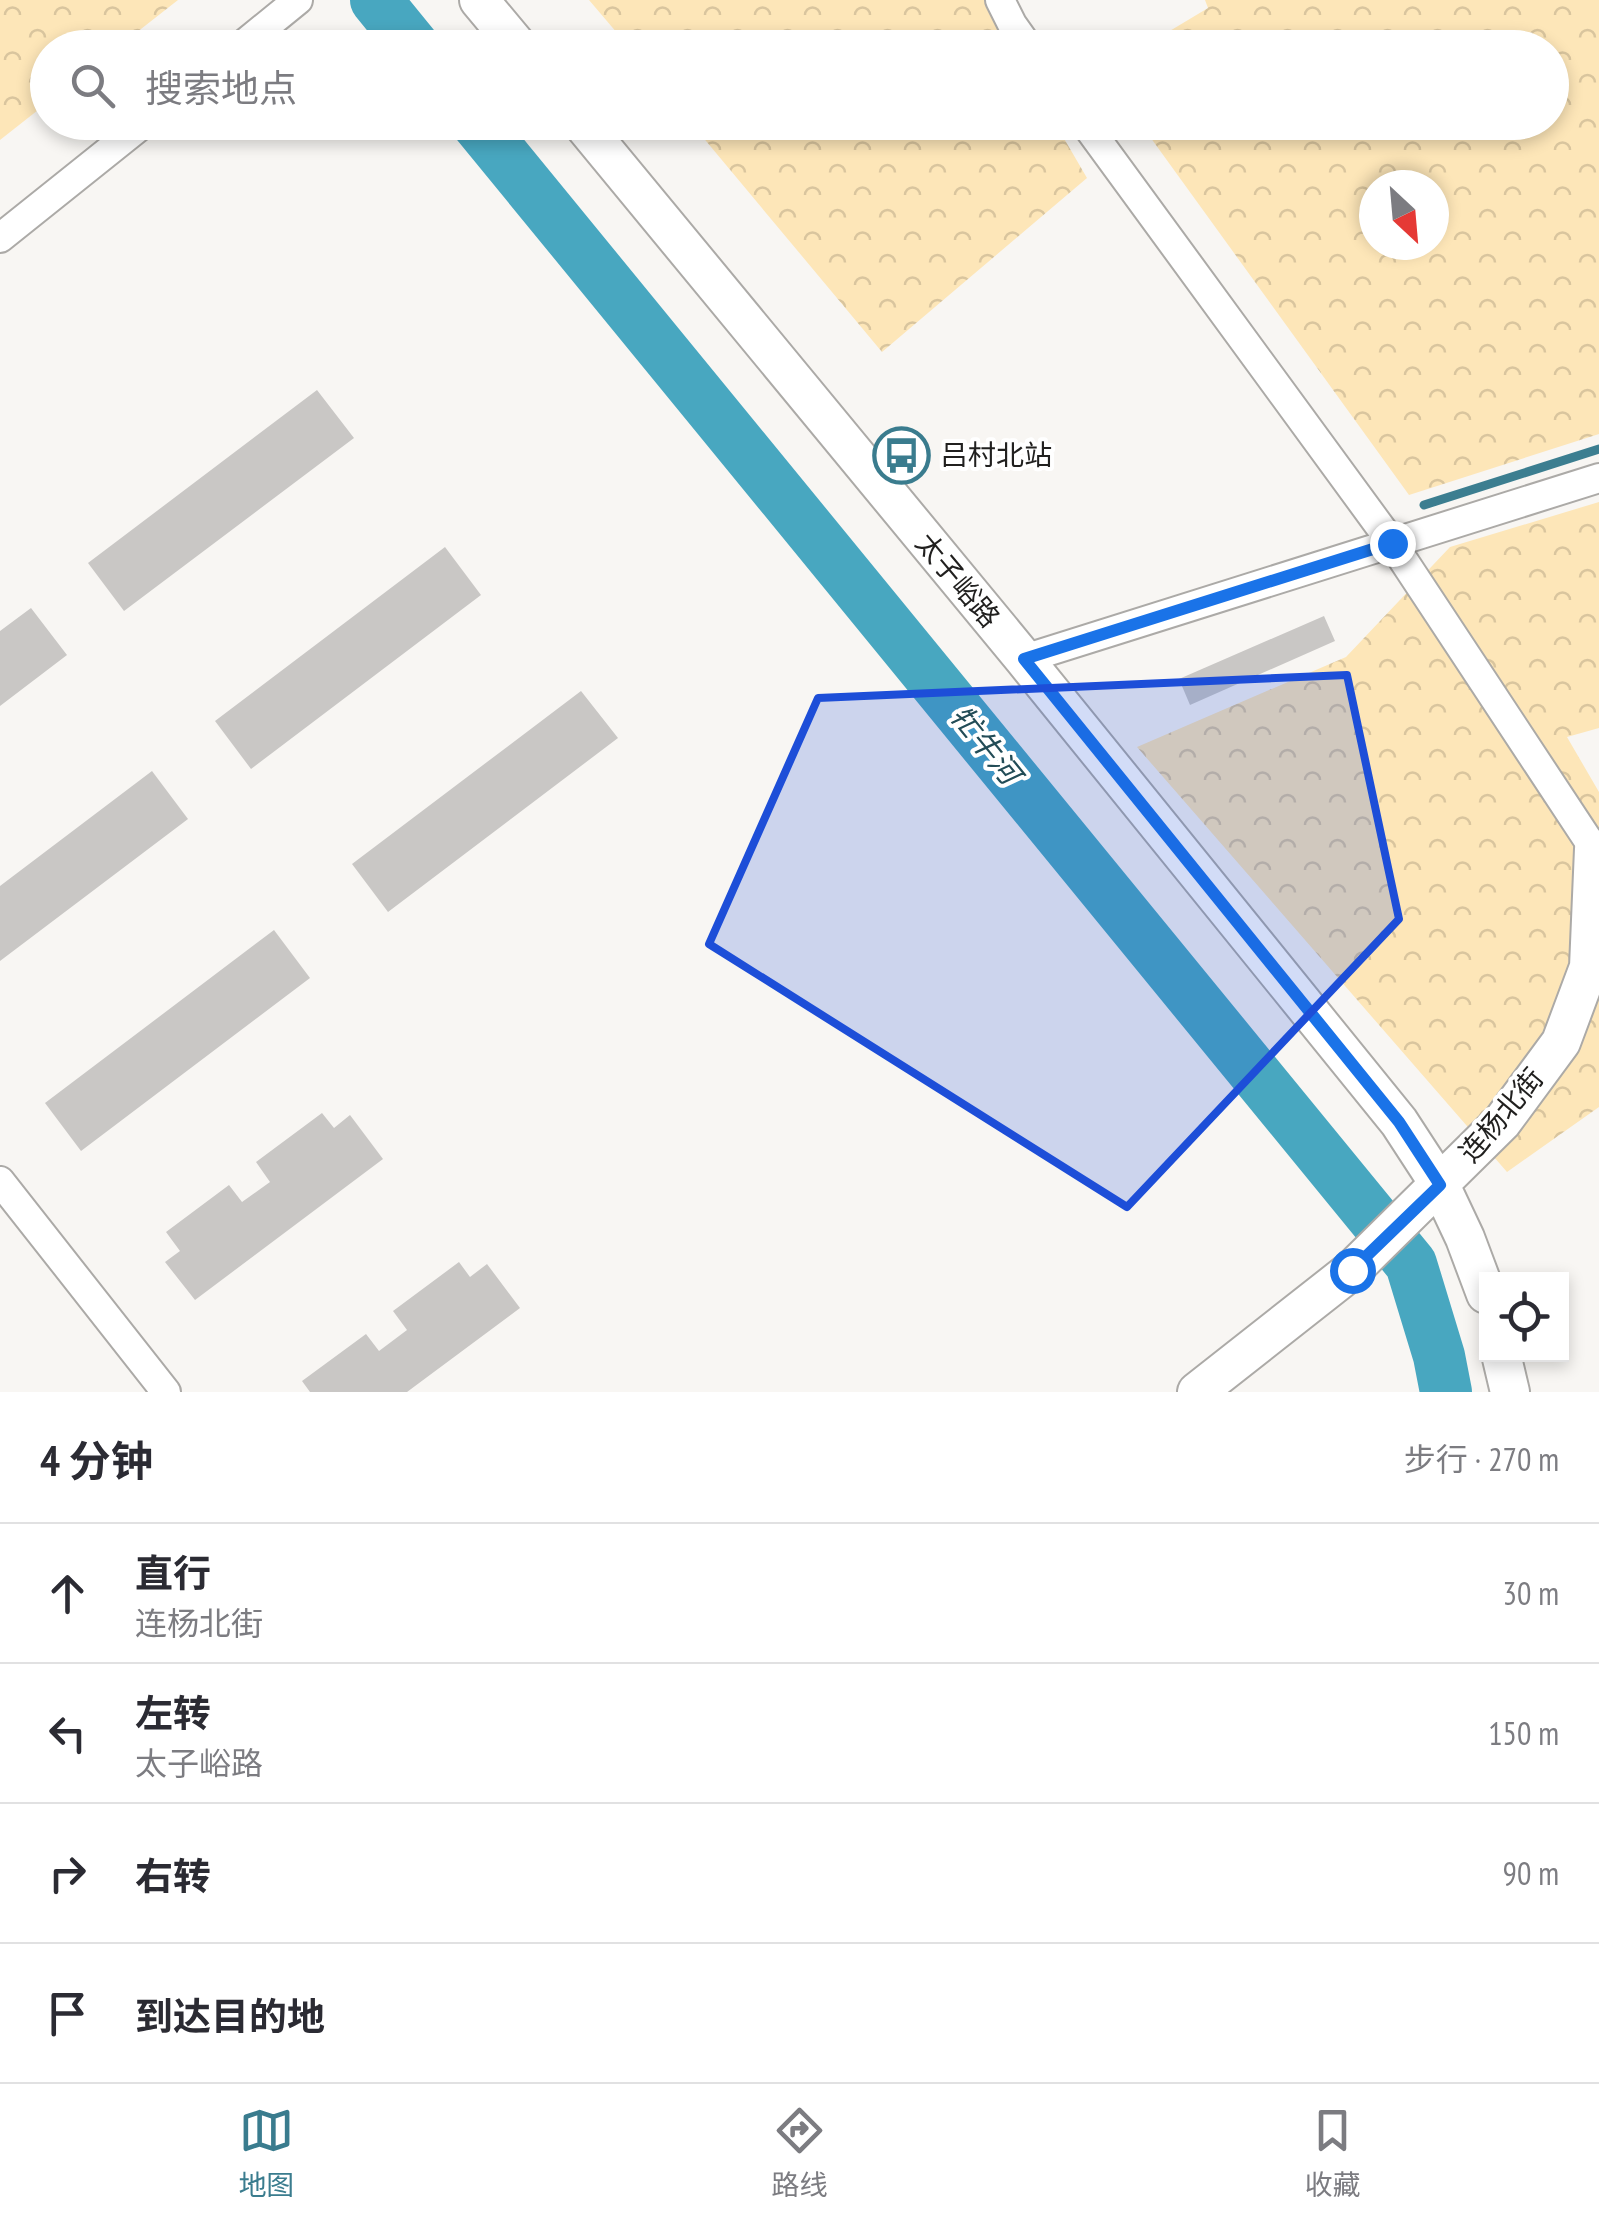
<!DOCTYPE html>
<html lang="zh">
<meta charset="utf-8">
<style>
:root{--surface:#fff;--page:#f2f2f3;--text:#2b2b33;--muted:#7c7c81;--line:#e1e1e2;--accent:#3a7c8e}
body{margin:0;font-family:"PT Sans Narrow","Noto Sans SC",sans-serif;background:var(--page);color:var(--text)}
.controls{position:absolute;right:30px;bottom:30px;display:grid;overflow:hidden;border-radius:0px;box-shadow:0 5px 15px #0003}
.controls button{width:90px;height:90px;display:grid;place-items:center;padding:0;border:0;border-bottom:2px solid var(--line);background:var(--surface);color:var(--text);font:50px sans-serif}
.compass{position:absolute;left:1359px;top:170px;width:90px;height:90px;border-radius:50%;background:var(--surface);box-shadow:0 5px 15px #0003;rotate:154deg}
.stop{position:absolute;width:30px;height:30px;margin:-22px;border:8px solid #1a73e8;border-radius:50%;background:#fff}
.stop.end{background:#1a73e8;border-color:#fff;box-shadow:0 2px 10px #0008}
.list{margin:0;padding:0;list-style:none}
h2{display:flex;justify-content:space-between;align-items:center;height:130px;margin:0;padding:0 40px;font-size:42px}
h2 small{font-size:32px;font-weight:400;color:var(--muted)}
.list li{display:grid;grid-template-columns:65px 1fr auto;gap:30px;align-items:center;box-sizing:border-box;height:140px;padding:0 40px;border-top:2px solid var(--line)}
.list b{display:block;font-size:38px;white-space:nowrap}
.list p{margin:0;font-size:32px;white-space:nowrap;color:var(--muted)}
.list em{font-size:32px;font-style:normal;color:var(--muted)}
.icon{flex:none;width:55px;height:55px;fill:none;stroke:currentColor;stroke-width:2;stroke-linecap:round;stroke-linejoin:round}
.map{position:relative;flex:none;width:1599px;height:1392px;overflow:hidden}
.search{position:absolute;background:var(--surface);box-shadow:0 5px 15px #0003;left:30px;right:30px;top:30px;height:110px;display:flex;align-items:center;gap:25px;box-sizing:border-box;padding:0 35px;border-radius:55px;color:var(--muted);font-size:38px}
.sheet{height:690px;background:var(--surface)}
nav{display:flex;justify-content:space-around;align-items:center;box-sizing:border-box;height:140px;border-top:2px solid var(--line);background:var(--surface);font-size:28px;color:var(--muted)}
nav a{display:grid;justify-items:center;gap:5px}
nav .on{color:var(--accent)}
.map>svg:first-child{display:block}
.forest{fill:url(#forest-crowns);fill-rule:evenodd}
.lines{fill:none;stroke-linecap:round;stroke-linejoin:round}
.stream{stroke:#3c7e90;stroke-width:9}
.river{stroke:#48a7c0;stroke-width:52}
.building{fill:#c9c7c5}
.street-casing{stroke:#acaaa7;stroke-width:32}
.secondary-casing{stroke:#acaaa7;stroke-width:42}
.street{stroke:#fff;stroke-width:28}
.secondary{stroke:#fff;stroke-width:38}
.route{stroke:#1a73e8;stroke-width:12}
.marked{fill:#1d4ed8;fill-opacity:0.2;stroke:#1d4ed8;stroke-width:8;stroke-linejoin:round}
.labels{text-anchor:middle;stroke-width:8;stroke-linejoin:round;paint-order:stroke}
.poi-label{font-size:28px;fill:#21201f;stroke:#fff;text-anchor:start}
.street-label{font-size:28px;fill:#21201f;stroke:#fff}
.water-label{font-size:30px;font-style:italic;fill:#224c57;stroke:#fff}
</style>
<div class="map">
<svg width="1599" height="1392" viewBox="0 0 1599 1392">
<defs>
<pattern id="forest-crowns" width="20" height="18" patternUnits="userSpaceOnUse" patternTransform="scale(2.5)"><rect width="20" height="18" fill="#fde6b8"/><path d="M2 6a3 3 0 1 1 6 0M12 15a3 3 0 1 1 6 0" fill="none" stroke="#d9c59e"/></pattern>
</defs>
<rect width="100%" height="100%" fill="#f8f6f3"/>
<!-- forest -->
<path class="forest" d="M0,0H178L118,47L48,48L47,103L0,140Z
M589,0H985L1012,47H629Z
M1205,0H1599V434L1409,495L1140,123L1552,122V48L1143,47L1208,8ZM1374,185H1434V245H1374Z
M691,123H1055L1087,178L882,352Z
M1599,502V728L1567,737L1599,792V1107L1507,1172L1137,747L1346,657L1450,547Z"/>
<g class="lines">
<!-- stream -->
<path class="stream" d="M1424,505L1599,449"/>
<!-- river -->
<path class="river" d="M376,0L415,48
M476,122L1411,1264L1439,1356L1446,1392"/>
</g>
<!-- building -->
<path class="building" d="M317,390L354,438L124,611L88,563Z
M445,547L481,595L251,769L215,721Z
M31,608L67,655L0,706V631Z
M1324,616L1335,641L1190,705L1179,679Z
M581,691L618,738L388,912L352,864Z
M152,771L188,819L0,961V886Z
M274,930L310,978L81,1151L45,1103Z
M322,1113L334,1128L350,1115L383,1159L195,1300L165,1262L180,1251L166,1232L229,1185L242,1202L270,1182L256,1162Z
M459,1262L470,1277L487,1264L520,1308L407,1392H310L302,1381L366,1334L379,1351L407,1330L393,1311Z"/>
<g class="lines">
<defs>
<path id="street" d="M1000,0L1012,24L1029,48
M239,48L298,0
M1084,122L1392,543L1594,849L1599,863
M0,238L145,122
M1024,659L1599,478
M0,1181L166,1392"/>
<path id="secondary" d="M479,0L519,48
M581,122L1024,659L1399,1122L1440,1185L1465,1238L1486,1294
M1501,1354L1510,1392
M1197,1392L1352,1270L1502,1122L1561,1042L1589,967L1594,849"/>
</defs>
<!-- street casing -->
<use href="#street" class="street-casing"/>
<!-- secondary casing -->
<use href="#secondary" class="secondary-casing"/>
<!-- street -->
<use href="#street" class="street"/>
<!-- secondary -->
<use href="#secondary" class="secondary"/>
</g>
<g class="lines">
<!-- route -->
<path class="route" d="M1352,1270L1440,1185L1399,1122L1024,659L1392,543"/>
</g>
<!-- marked area -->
<path class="marked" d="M1347,675L1399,919L1127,1207L709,944L818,698Z"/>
<!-- icons -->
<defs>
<symbol id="bus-ring" viewBox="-11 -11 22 22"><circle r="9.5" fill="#fff" stroke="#3a7c8e" stroke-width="1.5"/><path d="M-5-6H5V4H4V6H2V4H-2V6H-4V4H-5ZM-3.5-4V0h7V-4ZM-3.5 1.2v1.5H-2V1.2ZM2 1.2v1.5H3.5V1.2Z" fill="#3a7c8e"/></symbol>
</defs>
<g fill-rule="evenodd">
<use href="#bus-ring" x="870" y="424" width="63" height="63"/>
</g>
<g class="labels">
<!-- poi labels -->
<g class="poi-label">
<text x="940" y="465">吕村北站</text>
</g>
<!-- street labels -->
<g class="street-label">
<text transform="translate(958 580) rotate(50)" y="10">太子峪路</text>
<text transform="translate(1501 1115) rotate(-50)" y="10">连杨北街</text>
</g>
<!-- water labels -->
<g class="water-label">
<text transform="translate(985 745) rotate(51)" y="10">牤牛河</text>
</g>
</g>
</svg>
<div class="controls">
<button><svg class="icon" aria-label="locate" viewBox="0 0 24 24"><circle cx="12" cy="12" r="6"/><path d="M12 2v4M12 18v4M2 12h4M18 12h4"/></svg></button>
</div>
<svg class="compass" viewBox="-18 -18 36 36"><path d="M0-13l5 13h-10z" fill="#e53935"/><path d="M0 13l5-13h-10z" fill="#7c7c81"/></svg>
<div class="stop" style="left:1352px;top:1270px"></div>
<div class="stop end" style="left:1392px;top:543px"></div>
<div class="search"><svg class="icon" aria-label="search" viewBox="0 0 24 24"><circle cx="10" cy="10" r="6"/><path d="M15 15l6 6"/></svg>搜索地点</div>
</div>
<section class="sheet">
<h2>4 分钟<small>步行 · 270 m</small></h2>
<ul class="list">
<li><svg class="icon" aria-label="ahead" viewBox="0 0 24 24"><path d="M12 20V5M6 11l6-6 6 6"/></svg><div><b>直行</b><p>连杨北街</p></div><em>30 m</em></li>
<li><svg class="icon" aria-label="left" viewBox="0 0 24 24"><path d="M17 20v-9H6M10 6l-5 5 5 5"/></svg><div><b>左转</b><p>太子峪路</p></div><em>150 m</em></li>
<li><svg class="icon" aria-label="right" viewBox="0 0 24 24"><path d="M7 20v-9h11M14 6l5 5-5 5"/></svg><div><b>右转</b></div><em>90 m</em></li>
<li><svg class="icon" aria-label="arrive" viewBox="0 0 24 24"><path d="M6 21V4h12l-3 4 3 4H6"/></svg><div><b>到达目的地</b></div></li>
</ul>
</section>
<nav>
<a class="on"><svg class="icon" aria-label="map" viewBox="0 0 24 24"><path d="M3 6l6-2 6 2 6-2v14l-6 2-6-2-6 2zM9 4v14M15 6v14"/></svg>地图</a>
<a><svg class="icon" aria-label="directions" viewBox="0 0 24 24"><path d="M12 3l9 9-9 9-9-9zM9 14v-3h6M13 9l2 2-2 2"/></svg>路线</a>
<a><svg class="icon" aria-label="saved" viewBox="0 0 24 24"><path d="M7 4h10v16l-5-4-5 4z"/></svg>收藏</a>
</nav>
